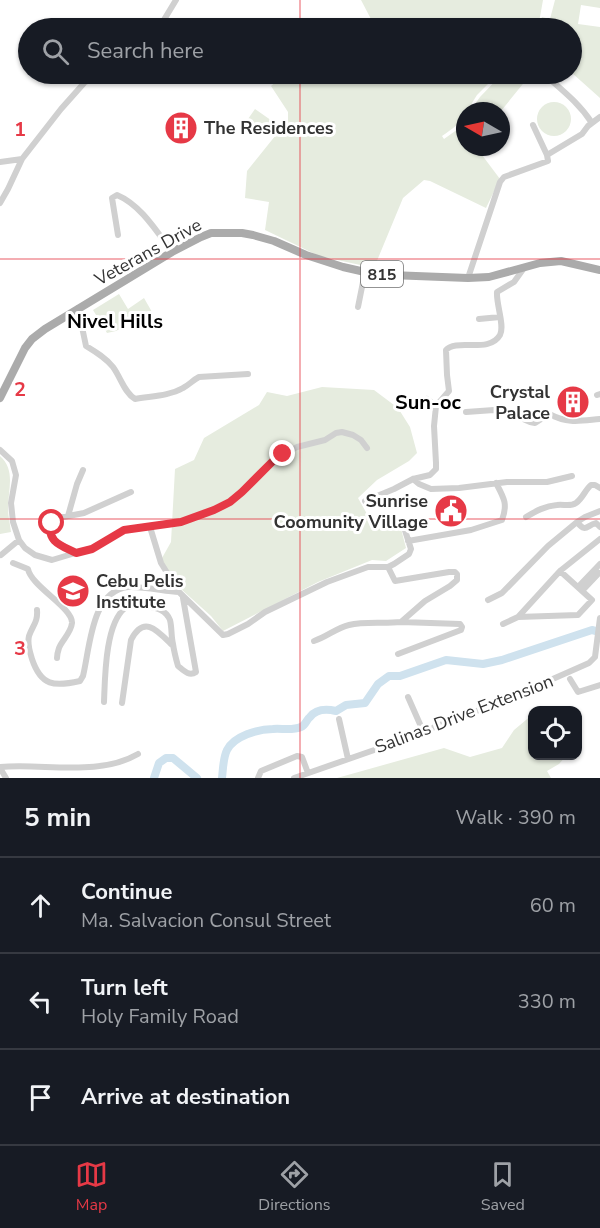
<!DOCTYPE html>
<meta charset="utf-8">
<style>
:root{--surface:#171b24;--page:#20242c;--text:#f1f3f6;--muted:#9ea1a6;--line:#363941;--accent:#e63946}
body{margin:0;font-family:"Nunito Sans",sans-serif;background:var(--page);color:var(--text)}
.controls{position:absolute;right:18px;bottom:18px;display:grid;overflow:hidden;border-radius:12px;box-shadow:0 2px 4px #0004}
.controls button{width:54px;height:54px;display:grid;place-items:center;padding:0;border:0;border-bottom:2px solid var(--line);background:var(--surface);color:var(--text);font:30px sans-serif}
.compass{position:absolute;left:456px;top:102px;width:54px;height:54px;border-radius:50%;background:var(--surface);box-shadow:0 2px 4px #0004;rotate:279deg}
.stop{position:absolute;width:18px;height:18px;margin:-14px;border:4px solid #e63946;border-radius:50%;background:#fff}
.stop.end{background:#e63946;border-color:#fff;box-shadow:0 2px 6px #0008}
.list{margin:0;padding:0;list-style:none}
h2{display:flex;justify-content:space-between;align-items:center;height:78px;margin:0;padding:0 24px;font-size:26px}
h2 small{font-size:20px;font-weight:400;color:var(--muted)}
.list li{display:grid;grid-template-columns:39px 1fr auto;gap:18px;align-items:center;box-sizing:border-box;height:96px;padding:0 24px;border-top:2px solid var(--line)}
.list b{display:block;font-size:22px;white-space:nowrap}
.list p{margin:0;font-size:20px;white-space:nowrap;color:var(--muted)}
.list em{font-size:20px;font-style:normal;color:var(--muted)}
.icon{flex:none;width:33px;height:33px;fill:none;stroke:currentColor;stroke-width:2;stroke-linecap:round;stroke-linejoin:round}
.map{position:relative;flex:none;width:600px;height:778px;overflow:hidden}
.search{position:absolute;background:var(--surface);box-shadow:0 2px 4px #0004;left:18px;right:18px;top:18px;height:66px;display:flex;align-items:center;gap:15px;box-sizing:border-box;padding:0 21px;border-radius:33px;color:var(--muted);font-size:22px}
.sheet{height:366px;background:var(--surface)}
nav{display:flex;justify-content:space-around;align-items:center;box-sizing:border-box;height:84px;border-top:2px solid var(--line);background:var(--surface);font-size:16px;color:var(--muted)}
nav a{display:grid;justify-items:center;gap:3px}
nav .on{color:var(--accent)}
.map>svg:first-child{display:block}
.green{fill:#e6ecdf}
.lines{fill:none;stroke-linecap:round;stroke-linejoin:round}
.river{stroke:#cfe2ee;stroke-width:8}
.minor{stroke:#d0d0d0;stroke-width:6}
.major{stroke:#ababab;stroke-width:8}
.route{stroke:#e63946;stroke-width:8}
.grid{fill:none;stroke:#e63946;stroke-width:1.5;stroke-opacity:0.55}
.labels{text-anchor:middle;stroke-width:6;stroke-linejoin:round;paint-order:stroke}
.shield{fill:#fff;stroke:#707070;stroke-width:1.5}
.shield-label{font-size:16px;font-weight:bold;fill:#333}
.poi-label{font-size:18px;font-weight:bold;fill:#333;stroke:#fff;text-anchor:start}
.street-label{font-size:18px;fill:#333;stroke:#fff}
.neighbourhood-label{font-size:20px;font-weight:bold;fill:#000;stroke:#fff}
.grid-label{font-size:20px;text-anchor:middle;font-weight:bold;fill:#e63946;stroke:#fff;stroke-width:6;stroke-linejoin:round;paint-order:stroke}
</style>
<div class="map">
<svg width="600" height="778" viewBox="0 0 600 778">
<rect width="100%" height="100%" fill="#fff"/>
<!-- green -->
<path class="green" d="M361,0H543L540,17L535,28H369L372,21Z
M555,0H600V8L581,5L578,24L600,27V98L572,73V69L581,47L572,35V28H537L542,17L550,19Z
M285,74H498L477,95L467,111H465C462,123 452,129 442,136L444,139L458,129L465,119V147H476L500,179L486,208L430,181L424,180L403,198L374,268L319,256L265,230L269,202L245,198L247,171L288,120V112L271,86Z
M502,74H531L501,111H470L480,97Z
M537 119a17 17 0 1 1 34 0a17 17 0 1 1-34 0Z
M255,109L275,123L268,133L248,119Z
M119,294L128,309L144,298L152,312L116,331L107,333L93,310Z
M322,387L374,390L398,408L410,427L417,453L409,461L377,480L358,498L376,530L399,521L406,548L386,561L372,560L318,582L223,631L211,616L181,589L168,586L162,558L171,542L175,469L194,460L204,438L259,405L267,392L287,396Z
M0,456C16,470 8,490 8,508C8,516 10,524 11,532L0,534Z
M532,715V756H566L559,764L547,771L551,778H337L444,748L470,757L502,748L514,730Z"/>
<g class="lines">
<!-- river -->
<path class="river" d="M154,778L159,763L166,758H173L197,778
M222,778C223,770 223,758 227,750C234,736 258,729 273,729C281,728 292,731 301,727C306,725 306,720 310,717C316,709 327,709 336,711L346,705L365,703L378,684L389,676H400L446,660L483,664L502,660L592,630L600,632"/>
<!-- minor -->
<path class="minor" d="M159,28L176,0
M552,81C567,94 581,106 592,123
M547,155L582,134L588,126L600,117
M0,162L22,159
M0,203L8,189L22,159L61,109L85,82L103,74
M118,235L112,198L117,195C141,205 157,232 172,252
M468,278L500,182L504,177L548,161L547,155L533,125
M358,307L365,272
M78,308L86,346C96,352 106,358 113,367C121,378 124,392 135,399C151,396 169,396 183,388C189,385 193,380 199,377L248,374
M479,319L500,317
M597,395L600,394
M427,399L436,406
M466,412L494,410L514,415L530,422L535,423L549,414C569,424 579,421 600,419
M0,450L12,461L16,475L11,503L13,522L19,540L25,548L35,555L52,560L92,548L124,530L181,522L214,510L230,502L242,492L273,461L297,447L325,440L336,433L342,432L353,435L361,440L367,448
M413,479L419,484L431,489L459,488L507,482H547L572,476
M365,501L394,489L413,479L430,475L436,469V463L434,426L436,406L449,391L447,375L446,350C457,338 489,354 500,335C505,326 496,304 497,292L514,282L524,268
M68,516L77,484L83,470
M526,517C536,511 545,506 557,505C564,504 570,507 576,503C583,498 585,490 591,485H595L600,488
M577,522C586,533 586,526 596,523L600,527
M150,527L161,563L179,592L223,635L228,634L248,624L265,612L327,582L368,567H388L394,564L409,554L411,549L402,521
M408,541L471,530L502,520C508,504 504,498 496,483
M76,553L53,540L50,533L52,523L58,518L84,513L131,492
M1,555L19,540
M13,563L28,569C31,586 73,608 72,623C71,633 62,640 59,648C58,651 57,655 57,658
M578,587L600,564
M582,591L599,573
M488,600L502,593L548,546L577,522L585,517L600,511
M37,610C38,622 33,625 29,636C27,644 30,652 32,659C41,686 54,687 80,681L83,676C90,648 91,591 128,587C142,586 164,591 179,592
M518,617L560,571L600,539
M503,624L518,617L578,615L592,600L560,571
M314,641C327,637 336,628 349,625C365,621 384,624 401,622L425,601L450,586L457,580V574L455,572H449L395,581L388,567
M398,654L461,630L462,627L460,624L401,622
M570,679L578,692L600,685
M408,697L423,731
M104,702C105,678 105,624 125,608C132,603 140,605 147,606C157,608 166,610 170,620C172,628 171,636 173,644C174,651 176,659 178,666C183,670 189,677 196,672L183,598
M122,703L131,640C144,614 158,631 172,645
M339,719L348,759
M0,767C44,763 98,777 138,754
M0,768L6,778
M258,778L261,771L297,756L302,757L308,773
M294,778L380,748L505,700L589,663L595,657L600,618"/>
<!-- major -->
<path class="major" d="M0,398L25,348L32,339L45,329L172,252L201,237L211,233H242L253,235L274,241L306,255L343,267L365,272L390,275L468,278L489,277L540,263L561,261L600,270"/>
</g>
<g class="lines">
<!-- route -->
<path class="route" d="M52,523C45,541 62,546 76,553L92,549L124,530L181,522L214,510L230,502L242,492L273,461L283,454"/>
</g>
<!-- grid -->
<path class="grid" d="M300,0V28M300,74V778M0,259H600M0,519H600"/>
<!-- icons -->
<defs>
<symbol id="building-disc" viewBox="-11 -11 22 22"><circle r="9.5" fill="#e63946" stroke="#fff"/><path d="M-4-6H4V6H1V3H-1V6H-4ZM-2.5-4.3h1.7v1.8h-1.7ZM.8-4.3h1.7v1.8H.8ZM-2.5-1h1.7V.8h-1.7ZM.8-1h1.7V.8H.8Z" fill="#fff"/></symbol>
<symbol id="civic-disc" viewBox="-11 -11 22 22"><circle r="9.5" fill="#e63946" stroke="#fff"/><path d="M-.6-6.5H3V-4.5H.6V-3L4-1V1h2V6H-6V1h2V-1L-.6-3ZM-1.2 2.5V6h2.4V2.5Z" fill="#fff"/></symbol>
<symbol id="school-disc" viewBox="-11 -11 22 22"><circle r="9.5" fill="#e63946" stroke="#fff"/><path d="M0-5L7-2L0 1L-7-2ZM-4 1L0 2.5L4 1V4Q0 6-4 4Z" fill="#fff"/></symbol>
</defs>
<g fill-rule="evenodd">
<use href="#building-disc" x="162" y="109" width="38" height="38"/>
<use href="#building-disc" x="554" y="383" width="38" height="38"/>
<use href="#civic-disc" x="432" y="492" width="38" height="38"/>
<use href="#school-disc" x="54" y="572" width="38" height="38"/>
</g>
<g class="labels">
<!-- shield labels -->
<rect class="shield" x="361" y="261" width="42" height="26" rx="4.5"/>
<g class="shield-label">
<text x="382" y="280">815</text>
</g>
<!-- poi labels -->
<g class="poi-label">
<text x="204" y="134">The Residences</text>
<text x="550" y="398" text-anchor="end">Crystal<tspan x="550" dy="21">Palace</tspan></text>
<text x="428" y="507" text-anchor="end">Sunrise<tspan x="428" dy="21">Coomunity Village</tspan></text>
<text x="96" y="587">Cebu Pelis<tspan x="96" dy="21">Institute</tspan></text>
</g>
<!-- street labels -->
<g class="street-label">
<text transform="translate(148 252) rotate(-29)" y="6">Veterans Drive</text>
<text transform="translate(464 714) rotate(-21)" y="6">Salinas Drive Extension</text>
</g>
<!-- neighbourhood labels -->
<g class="neighbourhood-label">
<text x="115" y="328">Nivel Hills</text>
<text x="428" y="409">Sun-oc</text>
</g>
</g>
<g class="grid-label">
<text x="20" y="136">1</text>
<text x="20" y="396">2</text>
<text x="20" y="655">3</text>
</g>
</svg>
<div class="controls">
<button><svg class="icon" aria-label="locate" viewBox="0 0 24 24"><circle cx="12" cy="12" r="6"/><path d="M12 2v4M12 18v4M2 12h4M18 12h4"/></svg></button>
</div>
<svg class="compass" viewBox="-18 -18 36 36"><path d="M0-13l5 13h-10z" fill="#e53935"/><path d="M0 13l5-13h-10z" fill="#9ea1a6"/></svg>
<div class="stop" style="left:52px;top:523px"></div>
<div class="stop end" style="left:283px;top:454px"></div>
<div class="search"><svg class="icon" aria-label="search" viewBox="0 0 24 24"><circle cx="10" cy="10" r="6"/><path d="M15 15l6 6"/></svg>Search here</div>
</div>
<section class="sheet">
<h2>5 min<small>Walk · 390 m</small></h2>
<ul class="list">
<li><svg class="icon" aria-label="ahead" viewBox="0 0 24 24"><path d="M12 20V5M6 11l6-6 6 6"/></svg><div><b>Continue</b><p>Ma. Salvacion Consul Street</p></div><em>60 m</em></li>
<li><svg class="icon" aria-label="left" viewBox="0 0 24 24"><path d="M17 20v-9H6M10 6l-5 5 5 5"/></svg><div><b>Turn left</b><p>Holy Family Road</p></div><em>330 m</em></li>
<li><svg class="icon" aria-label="arrive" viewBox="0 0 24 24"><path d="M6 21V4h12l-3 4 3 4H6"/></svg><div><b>Arrive at destination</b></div></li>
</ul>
</section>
<nav>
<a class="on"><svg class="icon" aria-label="map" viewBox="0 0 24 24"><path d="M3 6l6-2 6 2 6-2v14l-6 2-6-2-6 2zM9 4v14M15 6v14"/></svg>Map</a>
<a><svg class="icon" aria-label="directions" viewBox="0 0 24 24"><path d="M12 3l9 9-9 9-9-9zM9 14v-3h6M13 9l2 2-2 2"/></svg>Directions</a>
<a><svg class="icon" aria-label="saved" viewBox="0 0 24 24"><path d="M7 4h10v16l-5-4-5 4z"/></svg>Saved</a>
</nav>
